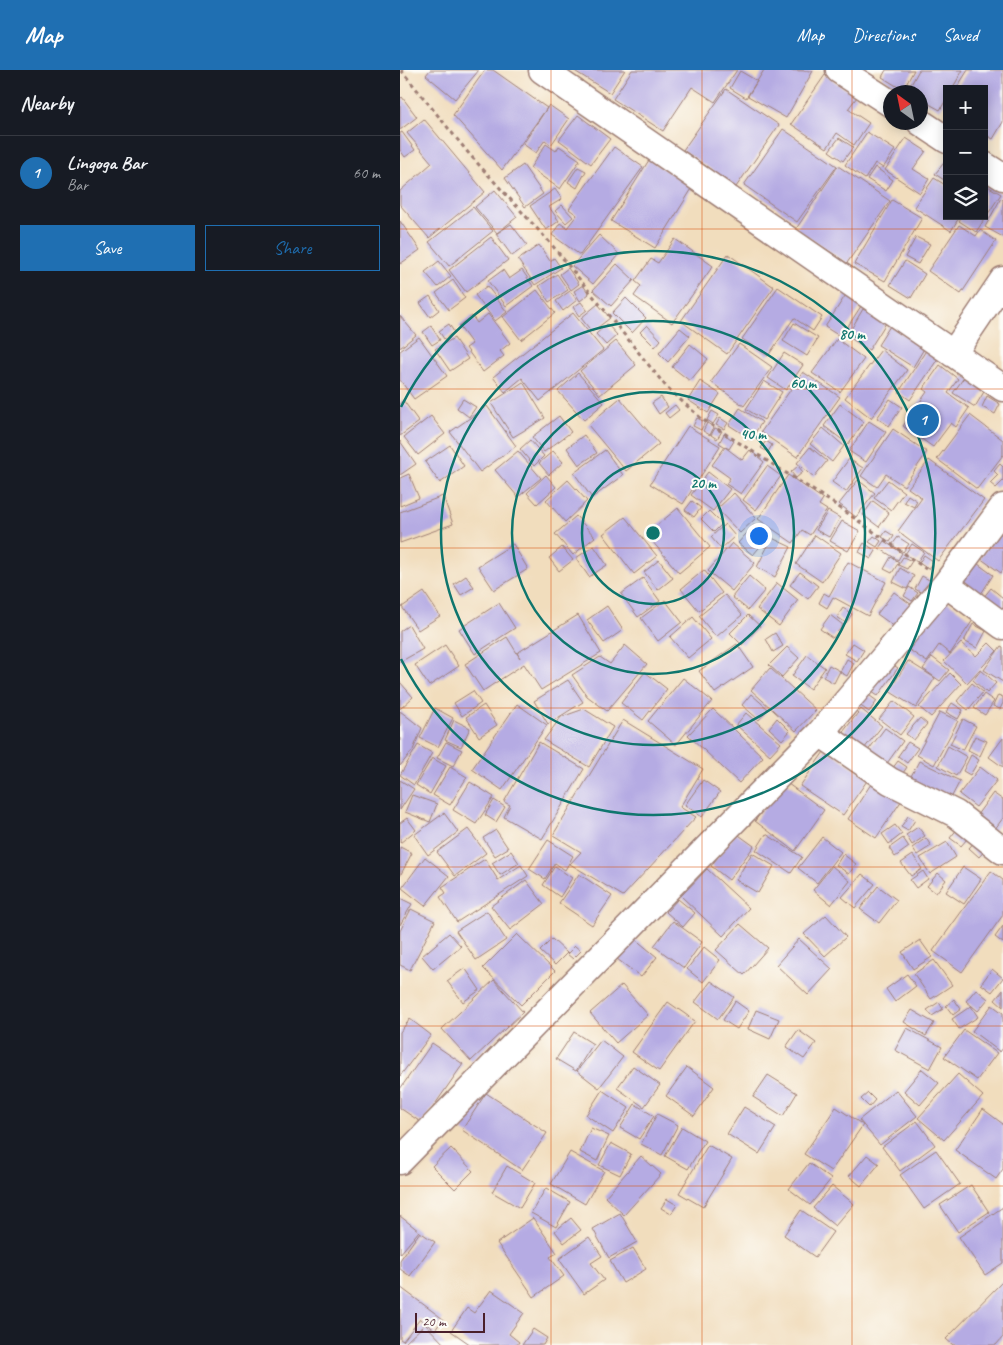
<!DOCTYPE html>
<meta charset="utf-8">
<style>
:root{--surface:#171b24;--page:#20242c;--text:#f1f3f6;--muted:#9ea1a6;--line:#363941;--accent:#1f6fb2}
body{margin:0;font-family:Caveat,sans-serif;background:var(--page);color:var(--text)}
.controls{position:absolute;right:15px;top:15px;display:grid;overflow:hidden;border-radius:0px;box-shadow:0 2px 12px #0003}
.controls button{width:45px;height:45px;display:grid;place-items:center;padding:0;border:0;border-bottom:1px solid var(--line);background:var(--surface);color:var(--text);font:25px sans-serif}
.compass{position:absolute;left:483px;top:15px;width:45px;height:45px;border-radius:50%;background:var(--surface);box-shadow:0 2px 12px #0003;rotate:327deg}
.scale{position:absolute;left:15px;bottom:12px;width:70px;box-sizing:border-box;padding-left:5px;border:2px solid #4a1f2b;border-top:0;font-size:14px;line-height:18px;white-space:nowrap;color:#4a1f2b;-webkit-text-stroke:4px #fdfcf7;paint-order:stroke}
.you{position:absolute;left:358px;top:465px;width:18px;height:18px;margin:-12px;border:4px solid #fff;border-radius:50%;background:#1a73e8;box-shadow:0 0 0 8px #1a73e833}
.badge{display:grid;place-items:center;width:32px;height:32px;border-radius:50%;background:var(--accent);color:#fff;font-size:16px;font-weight:700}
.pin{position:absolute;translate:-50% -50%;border:2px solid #fff;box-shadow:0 1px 5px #0006}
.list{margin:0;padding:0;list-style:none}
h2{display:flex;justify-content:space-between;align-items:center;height:65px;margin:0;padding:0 20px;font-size:21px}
h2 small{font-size:16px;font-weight:400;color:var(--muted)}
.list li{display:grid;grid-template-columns:32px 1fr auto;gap:15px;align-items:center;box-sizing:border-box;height:75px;padding:0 20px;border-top:1px solid var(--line)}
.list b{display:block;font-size:19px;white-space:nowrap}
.list p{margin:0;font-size:16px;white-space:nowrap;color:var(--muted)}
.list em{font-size:16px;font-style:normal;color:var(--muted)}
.actions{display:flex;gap:10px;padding:15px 20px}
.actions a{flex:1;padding:11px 0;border:1px solid var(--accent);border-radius:0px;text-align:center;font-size:18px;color:var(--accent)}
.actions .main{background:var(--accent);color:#fff}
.icon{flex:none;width:28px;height:28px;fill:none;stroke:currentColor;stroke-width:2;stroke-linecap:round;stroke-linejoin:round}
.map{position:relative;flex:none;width:603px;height:1275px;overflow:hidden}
header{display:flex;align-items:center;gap:30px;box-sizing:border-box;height:70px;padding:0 25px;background:var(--accent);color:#fff}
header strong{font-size:24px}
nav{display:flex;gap:28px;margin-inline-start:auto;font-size:18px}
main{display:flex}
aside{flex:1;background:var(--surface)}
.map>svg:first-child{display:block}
.building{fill:#b5abe3}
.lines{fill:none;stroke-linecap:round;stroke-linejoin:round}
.minor-casing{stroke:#9e7e74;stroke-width:29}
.path{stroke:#9e7e74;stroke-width:3;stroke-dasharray:4 4;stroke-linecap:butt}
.minor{stroke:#fff;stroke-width:26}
.grid{fill:none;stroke:#d8530f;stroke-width:1;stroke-opacity:0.55}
.ring{fill:none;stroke:#0f766e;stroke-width:2.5}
.centre{fill:#0f766e;stroke:#fdfcf7;stroke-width:2.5}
.ring-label{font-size:15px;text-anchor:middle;font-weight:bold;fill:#0f766e;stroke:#fdfcf7;stroke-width:4;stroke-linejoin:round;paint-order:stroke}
</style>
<header>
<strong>Map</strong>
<nav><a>Map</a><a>Directions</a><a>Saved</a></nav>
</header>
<main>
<aside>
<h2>Nearby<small></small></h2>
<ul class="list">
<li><span class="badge">1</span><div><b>Lingoga Bar</b><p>Bar</p></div><em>60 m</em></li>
</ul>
<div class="actions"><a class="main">Save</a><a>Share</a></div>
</aside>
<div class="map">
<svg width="603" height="1275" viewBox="0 0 603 1275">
<rect width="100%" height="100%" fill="#fdfcf7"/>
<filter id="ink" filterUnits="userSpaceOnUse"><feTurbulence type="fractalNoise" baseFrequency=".02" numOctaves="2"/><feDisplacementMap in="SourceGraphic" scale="10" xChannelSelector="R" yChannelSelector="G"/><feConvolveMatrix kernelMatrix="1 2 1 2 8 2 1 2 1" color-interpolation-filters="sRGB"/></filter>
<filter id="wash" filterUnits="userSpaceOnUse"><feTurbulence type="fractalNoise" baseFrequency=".0096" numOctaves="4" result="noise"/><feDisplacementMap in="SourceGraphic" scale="20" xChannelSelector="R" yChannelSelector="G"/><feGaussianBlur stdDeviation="1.12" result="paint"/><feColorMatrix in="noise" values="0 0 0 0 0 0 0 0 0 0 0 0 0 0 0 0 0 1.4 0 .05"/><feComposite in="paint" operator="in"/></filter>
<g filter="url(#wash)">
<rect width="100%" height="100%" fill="#f1ddbd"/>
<g id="blocks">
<!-- building -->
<path class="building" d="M30,0H79L55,29L26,5Z
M85,0H93L147,38L102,100L53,45Z
M173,0H225L210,23Z
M232,0H337L315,32L292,17L263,61L213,29Z
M364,0L413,1L386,48L348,26Z
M486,0H514L503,20L482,7Z
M519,0H563L552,19H547V28L540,40L520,29V22H507Z
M568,0H603V52L593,69L584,64V19H556Z
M340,1L357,11L346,28L330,18Z
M425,5L457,27L448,39L469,53L454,75L437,63L427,78L391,54Z
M326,19L379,55L336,117L283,80Z
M2,27L17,47L0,60V29Z
M149,35L169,49L151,75L145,70L136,83L123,74Z
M178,45L210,69L191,94L159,70Z
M24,49L85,122L29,168L0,135V121L32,93L7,63Z
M383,59L437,96L397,152L344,115Z
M2,62L15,80L5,87L0,80V63Z
M467,62L495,80L483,98L475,93L465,109L445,95Z
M439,68L453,77L443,91L429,81Z
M506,68L526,81L513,99L529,109L520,123L485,100Z
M146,74L156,81L159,76L180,90L160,119L130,98Z
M214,77L243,97L180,185L152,165L160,153L167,158L177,145L169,139Z
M547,89V112L535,104Z
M249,90L293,117L255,178L211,151Z
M123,95L143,124L125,137L105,108Z
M438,96L490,131L447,193L396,159Z
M178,97L186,101L177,118L168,112Z
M475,97L493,110L486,121L467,109Z
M534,108L547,116V146H560L551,161L514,137Z
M584,114L601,124L576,162L559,151L562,146H584Z
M155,119L162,129L149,137L159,151L146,160L130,136Z
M95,120L117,147L97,163L75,137Z
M601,128L603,130V167L585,157Z
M492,130L522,148L485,211L454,194Z
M162,135L173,147L166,153L155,141Z
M73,137L93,161L49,196L29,172Z
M0,151L20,180L0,194Z
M111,154L127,175L112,186L96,164Z
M559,155L576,166L580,160L596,171L561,224L528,201Z
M199,165L219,184L193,214L172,196Z
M91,167L108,190L66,222L49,200Z
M516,167L530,174L518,194L505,187Z
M275,169L313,196L272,253L234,226L241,216L235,211L251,189L258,193Z
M139,175L150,191L154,188L161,198L135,215L118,190Z
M328,184L374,217L327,284L281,251Z
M39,191L51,206L38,217L25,202Z
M505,191L525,204L511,228L490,215Z
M217,194L234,210L211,236L193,220Z
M168,198L179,214L171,220L160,204Z
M103,200L109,209L122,200L133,216L106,236L88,211Z
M157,204L168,220L149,232L139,216Z
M53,210L65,228L49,240L36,223Z
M183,215L189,224L180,231L174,221Z
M87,216L107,242L95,251L75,225Z
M378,217L422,247L413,261L394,248L368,286L342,269Z
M137,220L155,243L121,270L103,247Z
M170,221L177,230L163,241L156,231Z
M447,223L463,233L441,267L425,257Z
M30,226L39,240L30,247L20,233Z
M226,228L246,248L232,263L212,243Z
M181,232L187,240L179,246L173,237Z
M198,234L210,248L192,262L181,248Z
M463,239L486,253L469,280L447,266Z
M173,243L203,280L140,331L122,308L105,322L93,307Z
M88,244L110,273L100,281L104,286L83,302L66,278L72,274L59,256L72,246L77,253Z
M0,246L16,265L0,278Z
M394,253L418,268L407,286L383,271Z
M49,254L54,262L44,269L39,261Z
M207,254L217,265L206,275L196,264Z
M247,255L261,270L255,277L240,262Z
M31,256L40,270L32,275L23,262Z
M490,256L525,277L513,297L478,275Z
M280,258L290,266L268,292L259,283Z
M19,267L47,306L14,329L0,310V281Z
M54,268L68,289L50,301L35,279Z
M437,269L464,289L440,322L412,303Z
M216,271L236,295L200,325L180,301Z
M290,274L308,289L290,311L272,297Z
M339,274L372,297L344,336L311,312Z
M527,279L539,287L510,330L499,322Z
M481,280L507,300L471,348L445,328Z
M384,283L403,295L386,320L368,308Z
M540,295L558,309L548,323L569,338L556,357L551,353L533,377L503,356L527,322L523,319Z
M403,302L440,327L397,387L361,362Z
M178,303L204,333L184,350L158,321Z
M565,306L585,320L575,337L553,323Z
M300,311L320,324L308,343L288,330Z
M364,311L382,322L364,350L346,339Z
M123,312L145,348L113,367L91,333Z
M587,326L600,334L595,344L582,337Z
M261,327L268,337L259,344L252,333Z
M220,328L259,374L226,401L188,355Z
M63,329L76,337L69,347L57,338Z
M490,329L502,337L489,356L477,348Z
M3,330L19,352L0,366V333Z
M440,334L464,352L448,374L424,356Z
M275,335L279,340L269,348L265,343Z
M87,336L116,376L80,402L50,362Z
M340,338L362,352L351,369L329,355Z
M312,341L319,345L313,354L307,350Z
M570,345L603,370V385L577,419L537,389Z
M31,346L45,364L18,385L4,367Z
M159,346L171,362L144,382L132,367Z
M297,348L305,352L301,360L293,356Z
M320,348L328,353L324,359L316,355Z
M469,351L486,362L466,392L449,381Z
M307,353L314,357L310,365L303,361Z
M288,356L320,376L283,434L250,414Z
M315,358L322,361L317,369L311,365Z
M423,358L444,376L432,392L410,374Z
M493,359L527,382L504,416L486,404L477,417L461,406Z
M324,364L334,371L329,379L319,373Z
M184,365L197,383L179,395L167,378Z
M130,370L144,386L134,396L120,379Z
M0,371L16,394L0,405Z
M366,371L372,375L368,382L361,378Z
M50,375L64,396L40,413L25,392Z
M325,377L342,390L350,380L364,392L341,424L326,414L330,408L312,395Z
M410,377L427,391L414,407L397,393Z
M205,380L223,405L192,428L174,403Z
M118,381L141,408L118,427L95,400Z
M153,381L163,392L149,405L139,393Z
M449,389L463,398L446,422L432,412Z
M529,390L584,430L538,491L498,461L522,428L508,418Z
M600,394L603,397V411L596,418L590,413L598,405L594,401Z
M367,396L381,406L356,440L343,430Z
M398,396L403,402L396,408L391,402Z
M308,402L330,419L313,441L291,425Z
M9,404L19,428L0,436V408Z
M146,405L156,417L137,434L127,423Z
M388,405L423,429L419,435L427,440L410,465L402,460L393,473L358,449Z
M168,410L187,431L165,452L146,430Z
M458,410L475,423L456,447L439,434Z
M488,410L504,422L491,440L474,428Z
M334,423L356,448L340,463L317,439Z
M508,425L517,431L514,437L504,432Z
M43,426L53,454L0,473V442Z
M292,431L301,438L294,447L285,440Z
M473,431L489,443L479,457L463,445Z
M278,438L310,477L279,503L246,464Z
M309,441L322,454L314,462L301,449Z
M428,441L440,448L429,467L416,460Z
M176,446L195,467L173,485L155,464Z
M225,447L257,486L234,504L203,464Z
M442,451L460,461L448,481L430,471Z
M325,454L335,466L321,479L311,467Z
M354,455L368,467L353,485L338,473Z
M486,461L494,466L490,472L482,467Z
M599,462L603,465V499L601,503L580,488Z
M415,465L441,483L422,512L396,494Z
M474,466L481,471L477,477L469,472Z
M498,467L509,474L503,482L492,475Z
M372,468L391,477L375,507L357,497Z
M484,471L502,483L498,490L479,478Z
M332,473L355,493L332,521L308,501Z
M464,473L476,481L471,489L459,482Z
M113,474L128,499L94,520L78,496Z
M512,474L524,482L517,492L505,484Z
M194,476L207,495L189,507L176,488Z
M162,477L173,490L159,501L149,488Z
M524,485L533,491L528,499L519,493Z
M491,487L499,492L492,503L484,499Z
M503,487L512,491L507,499L498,495Z
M259,490L273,508L258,520L244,502Z
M574,491L593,505L581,524L561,510Z
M448,492L486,512L468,546L433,527L427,538L419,533L424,523L429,526Z
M500,498L514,506L507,519L493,512Z
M304,500L322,523L299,541L281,519Z
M400,502L418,516L408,529L390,515Z
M66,506L74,517L61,525L54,514Z
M349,506L365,520L348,540L332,527Z
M522,506L531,511L524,524L515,519Z
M243,508L260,531L238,547L221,524Z
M377,513L398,530L379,556L357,539Z
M509,517L518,523L512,531L504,526Z
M591,518L603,528V545L583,528Z
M24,522L40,546L18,560L2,537Z
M494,522L512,535L495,557L477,544Z
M325,525L342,545L316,567L299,546Z
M540,527L573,550L550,584L539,575L527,592L505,577Z
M265,530L282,552L258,571L241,548Z
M99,533L115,558L75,584L59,559Z
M207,536L223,560L204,573L187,550Z
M443,538L452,544L446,553L437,547Z
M178,545L201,583L141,620L124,594L83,621L65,594L107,567L120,588L117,583Z
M348,545L360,556L342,575L330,563Z
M430,545L443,555L433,568L420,559Z
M293,547L311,569L288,588L270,567Z
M573,554L586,561L577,578L564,571Z
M9,555L23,579L0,592V561Z
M375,563L383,576L373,582L366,569Z
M453,573L464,580L457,591L445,584Z
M561,573L576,586L589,573L597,581L567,613L544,591Z
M337,574L353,597L315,623L299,601Z
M45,575L59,596L29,616L15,595Z
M225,575L247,594L207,641L187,626L172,605L200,587L210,594Z
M601,576L603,577V612L584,600Z
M387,577L399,588L382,607L369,595Z
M407,585L425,598L410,619L392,606Z
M532,587L549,600L540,611L523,599Z
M447,589L454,593L447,606L440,602Z
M508,591L535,608L516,638L489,621Z
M489,592L498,598L478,626L469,620Z
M429,595L440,601L434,613L423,607Z
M370,598L416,640L396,661L351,620Z
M581,600L596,613L587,623L573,610Z
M245,602L267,619L243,650L221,633Z
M550,603L561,614L531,647L519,637Z
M283,608L312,631L276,675L248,651Z
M168,610L183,632L148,654L134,631Z
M0,612L13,627L0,639Z
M572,613L583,622L568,640L557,631Z
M73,621L81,633L62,646L54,633Z
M466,623L477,631L469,642L458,634Z
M351,624L368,639L359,650L342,635Z
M584,624L594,631L585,645L574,638Z
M598,625L603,627V633L600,639L593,636Z
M494,631L514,647L500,665L479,649Z
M552,633L563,640L558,649L546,642Z
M117,634L147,655L102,720L72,699Z
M84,635L97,655L79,667L66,647Z
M35,638L53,648L38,677L20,668Z
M184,639L213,657L189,697L144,670L161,647Z
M313,639L363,687L339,713L288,665Z
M461,639L482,656L464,679L443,662Z
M0,641L22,658L13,680L0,696Z
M540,642L558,651L534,695L517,685Z
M346,643L381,673L370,685L336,655Z
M377,648L390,661L382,670L369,658Z
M520,648L527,654L514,670L506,664Z
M563,649L576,656L563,680L550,674Z
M54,650L70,658L61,677L45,670Z
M223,650L303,699L280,737L296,747L223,826L170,794L181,782L153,765Z
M485,658L503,671L485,696L467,682Z
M575,666L587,671L580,686L568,680Z
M603,668V697L589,687Z
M46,672L62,680L53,696L37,688Z
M139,672L184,699L142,769L104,747L110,735L104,732Z
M508,672L518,678L507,693L498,686Z
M18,675L32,683L14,715L0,705Z
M548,676L567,687L556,706L538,696Z
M426,679L469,708L443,745L400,716Z
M571,685L579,690L570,705L563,701Z
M32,688L46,696L30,724L16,715Z
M498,691L507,697L501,706L492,699Z
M519,691L560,711L550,730L509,710Z
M50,697L67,707L50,735L33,725Z
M580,697L597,710L576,737L559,724Z
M0,710L14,719L0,740Z
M303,710L320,722L302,747L285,735Z
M384,711L424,740L395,781L355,751Z
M473,711L502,730L476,768L448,749Z
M70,712L94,727L76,754L53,740Z
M593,723L603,730V748L592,763L574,749Z
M12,725L37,734L30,752L5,742Z
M94,730L105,737L96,752L85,745Z
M44,743L58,762L28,785L14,765Z
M508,746L515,750L508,761L501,757Z
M7,748L16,760L0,773V753Z
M562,753L573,762L561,776L550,768Z
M495,755L502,764L489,774L482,764Z
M518,757L525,766L512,775L506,765Z
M68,759L86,783L55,806L37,782Z
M96,760L108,778L95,786L83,768Z
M336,763L354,776L329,810L311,796Z
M366,764L402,787L391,803L356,780Z
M422,767L441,782L417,813L398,798Z
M503,768L509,777L495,787L489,778Z
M526,768L531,776L517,785L512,778Z
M577,769L587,778L579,787L569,778Z
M148,770L173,786L165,800L155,793L145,809L129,799Z
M547,772L556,787L530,804L520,788Z
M0,777L12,783L0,806Z
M111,781L119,793L100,805L92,793Z
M352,783L374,796L358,823L336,810Z
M443,784L456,794L449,804L436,795Z
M513,785L522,799L511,806L501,793Z
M25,787L49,806L25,836L2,818Z
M85,789L98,810L121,795L128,806L57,852L40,827L46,823L42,817Z
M155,796L172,808L160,827L143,815Z
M432,796L450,811L431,835L413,820Z
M563,797L581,809L564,834L546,822Z
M307,799L349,838L323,866L281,826Z
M523,801L528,809L516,818L510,810Z
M591,801L603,810V845L562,902L533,881Z
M538,803L546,810L536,823L527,816Z
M179,804L212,826L192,855L159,833Z
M462,804L475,814L455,838L442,827Z
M126,810L144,834L110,860L91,836Z
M478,816L497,830L479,853L460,839Z
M0,828L12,834L0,855Z
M278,829L295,843L283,857L266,842Z
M11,839L35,851L10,900L0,895V861Z
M87,841L106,870L76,890L56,861Z
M426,845L446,867L425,886L404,864Z
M273,851L302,872L284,898L254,876Z
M340,854L368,878L344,905L316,880Z
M603,856V873L595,867Z
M49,863L61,876L33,899L22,886Z
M117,864L155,901L121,935L83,898Z
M234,868L257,887L241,907L217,889Z
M152,869L167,883L155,895L140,881Z
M399,869L432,899L408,925L376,895Z
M520,870L532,887L513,899L502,882Z
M175,876L181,881L173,889L167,884Z
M304,877L320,890L303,912L287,899Z
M534,890L552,915L531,929L514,904Z
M65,898L80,920L63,932L47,911Z
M592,899L603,908L592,922L581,914Z
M507,904L516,916L495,932L486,919Z
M94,910L123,942L71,991L42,959Z
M311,911L334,927L318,949L295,932Z
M222,915L248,945L216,973L190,943Z
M576,919L588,929L578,941L566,931Z
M603,920V937L595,930Z
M554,929L561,939L553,945L546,936Z
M335,931L349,941L337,959L323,950Z
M268,932L295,951L259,1001L232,982Z
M539,932L543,939L532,946L527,940Z
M592,935L603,943V978L600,982L572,961Z
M571,936L578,947L559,959L552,949Z
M356,940L379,949L370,969L348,959Z
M512,940L534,953L526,966L504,952Z
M10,949L31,965L0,1006V962Z
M507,958L542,977L530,999L495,980Z
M398,960L416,973L404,989L386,977Z
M564,960L597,983L577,1010L544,987Z
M174,962L193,974L176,1001L156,989Z
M201,970L223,987L199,1018L177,1001Z
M32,973L63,994L22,1053L0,1038V1019Z
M233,996L260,1015L244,1037L217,1018Z
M287,997L314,1017L294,1046L266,1026Z
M522,999L539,1013L520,1035L504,1021Z
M558,1004L583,1026L544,1070L518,1048Z
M368,1005L397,1023L383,1046L353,1027Z
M202,1020L229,1038L213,1063L186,1045Z
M496,1020L517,1046L480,1075L459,1050Z
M86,1023L147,1063L122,1100L62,1060Z
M468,1023L475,1030L469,1037L461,1029Z
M235,1034L254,1046L239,1069L220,1058Z
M344,1037L376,1057L359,1084L327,1064Z
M436,1037L463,1055L431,1101L404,1084Z
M583,1039L603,1054V1099L596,1109L555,1080Z
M257,1044L278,1055L262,1085L241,1074Z
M517,1051L535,1075L500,1101L482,1077Z
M282,1057L305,1071L288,1099L265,1086Z
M191,1058L209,1066L197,1091L180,1082Z
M211,1073L231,1084L220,1105L199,1095Z
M308,1075L332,1089L303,1137L279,1123Z
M51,1078L73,1101L55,1119L32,1096Z
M536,1080L560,1114L524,1139L500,1105Z
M170,1082L204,1101L185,1134L151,1114Z
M467,1085L479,1094L461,1116L449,1106Z
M241,1086L261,1104L224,1145L205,1127Z
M409,1093L431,1109L410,1135L389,1119Z
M107,1096L135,1113L120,1138L92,1122Z
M571,1115L589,1142L558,1162L540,1135Z
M432,1116L454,1134L435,1156L413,1138Z
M146,1118L170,1132L156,1157L131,1143Z
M267,1129L277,1135L271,1144L261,1138Z
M603,1137V1193L585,1205L559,1167Z
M401,1140L433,1162L415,1187L384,1165Z
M220,1143L237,1172L209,1188L193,1159Z
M0,1146L19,1161L0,1184Z
M133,1148L157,1183L150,1187L164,1206L134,1227L97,1173Z
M171,1148L181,1160L164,1173L155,1161Z
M20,1162L35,1172L10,1206L0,1199V1190Z
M189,1167L202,1186L191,1193L204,1210L184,1224L159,1189Z
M233,1178L246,1199L223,1213L210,1191Z
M603,1211V1267L596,1275H553L546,1269Z
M0,1217L43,1249L35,1260L20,1249L3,1271L0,1269Z
M91,1220L124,1243L109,1264L119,1272L117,1275H71L51,1261L67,1238L74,1243Z
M25,1254L45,1275H3Z
M133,1259L147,1268L143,1275H122Z"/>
</g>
</g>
<g filter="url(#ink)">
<use href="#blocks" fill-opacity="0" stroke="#9e7e74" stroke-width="1"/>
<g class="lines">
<defs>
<path id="minor" d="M142,0L603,318
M439,0L490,33
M520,52L547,70
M584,95L603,107
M553,284L603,210
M546,514L603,556
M420,663L490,711L556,744L603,781
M0,1091L420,663L546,514L603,437"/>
</defs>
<!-- minor casing -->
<use href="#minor" class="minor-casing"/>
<!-- path -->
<path class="path" d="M1,0L70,85L152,175L268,319L302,349L436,435L526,499"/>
<!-- minor -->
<use href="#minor" class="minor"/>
</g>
</g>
<!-- grid -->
<path class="grid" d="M151,0V1275M302,0V1275M452,0V1275M0,159H603M0,319H603M0,478H603M0,638H603M0,797H603M0,956H603M0,1116H603"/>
<!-- distance rings -->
<g class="ring">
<circle cx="253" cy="463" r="71"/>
<circle cx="253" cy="463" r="141"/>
<circle cx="253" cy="463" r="212"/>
<path d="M1 337A282 282 0 1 1 1 589"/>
</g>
<circle cx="253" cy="463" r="8" class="centre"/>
<g class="ring-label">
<text x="452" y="269">80 m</text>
<text x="403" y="318">60 m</text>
<text x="353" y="369">40 m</text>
<text x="303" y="418">20 m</text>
</g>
</svg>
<div class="controls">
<button>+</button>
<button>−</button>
<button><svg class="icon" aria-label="layers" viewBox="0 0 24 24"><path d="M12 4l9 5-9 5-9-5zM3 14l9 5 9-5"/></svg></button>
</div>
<svg class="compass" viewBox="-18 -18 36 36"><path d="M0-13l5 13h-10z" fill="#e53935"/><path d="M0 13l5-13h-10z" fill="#9ea1a6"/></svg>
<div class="scale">20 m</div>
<div class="you"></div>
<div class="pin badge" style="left:523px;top:350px">1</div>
</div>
</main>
